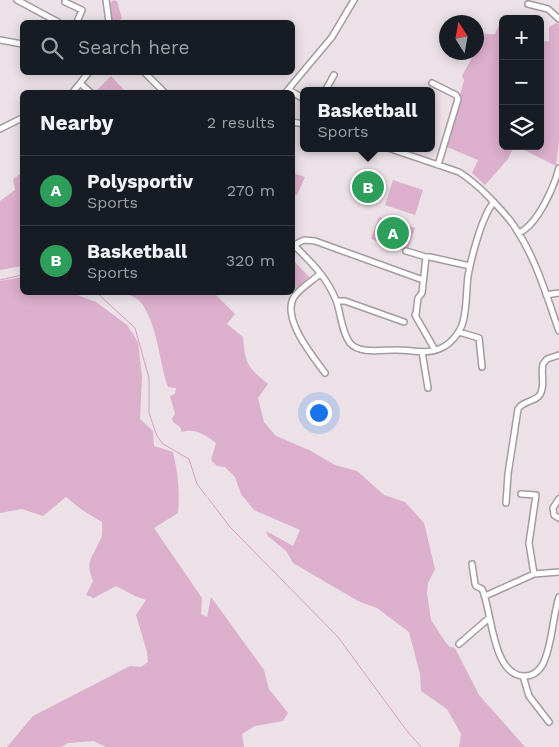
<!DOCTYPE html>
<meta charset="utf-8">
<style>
:root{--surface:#171b24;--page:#20242c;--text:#f1f3f6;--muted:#9ea1a6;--line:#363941;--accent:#94b7b6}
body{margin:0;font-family:"Work Sans",sans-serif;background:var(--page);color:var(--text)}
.controls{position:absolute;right:15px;top:15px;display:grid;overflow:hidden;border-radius:8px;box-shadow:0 2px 12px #0003}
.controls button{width:45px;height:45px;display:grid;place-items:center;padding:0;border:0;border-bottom:1px solid var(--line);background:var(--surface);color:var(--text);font:25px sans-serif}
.compass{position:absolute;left:439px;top:15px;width:45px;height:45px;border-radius:50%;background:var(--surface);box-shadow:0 2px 12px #0003;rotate:349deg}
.you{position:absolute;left:318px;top:412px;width:18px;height:18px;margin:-12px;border:4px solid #fff;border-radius:50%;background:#1a73e8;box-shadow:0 0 0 8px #1a73e833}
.badge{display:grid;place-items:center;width:32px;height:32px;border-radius:50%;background:var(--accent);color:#fff;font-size:16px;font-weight:700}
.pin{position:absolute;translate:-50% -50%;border:2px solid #fff;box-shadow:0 1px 5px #0006}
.popup{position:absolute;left:300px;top:87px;width:135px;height:65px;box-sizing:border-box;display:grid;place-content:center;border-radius:8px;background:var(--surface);filter:drop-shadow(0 1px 4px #0005);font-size:16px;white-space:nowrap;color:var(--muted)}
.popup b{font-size:19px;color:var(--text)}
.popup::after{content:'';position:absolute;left:50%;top:100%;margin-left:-10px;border:10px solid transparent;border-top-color:var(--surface)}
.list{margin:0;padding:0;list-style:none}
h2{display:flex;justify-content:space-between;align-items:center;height:65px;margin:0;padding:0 20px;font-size:21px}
h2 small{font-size:16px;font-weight:400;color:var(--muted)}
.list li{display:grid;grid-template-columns:32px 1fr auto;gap:15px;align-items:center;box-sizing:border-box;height:70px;padding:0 20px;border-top:1px solid var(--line)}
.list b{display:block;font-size:19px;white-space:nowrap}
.list p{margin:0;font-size:16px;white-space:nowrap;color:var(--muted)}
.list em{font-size:16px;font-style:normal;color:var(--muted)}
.icon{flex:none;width:28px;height:28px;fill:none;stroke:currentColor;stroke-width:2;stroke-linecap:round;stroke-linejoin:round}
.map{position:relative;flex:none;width:559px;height:747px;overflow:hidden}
.search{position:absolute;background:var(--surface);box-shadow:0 2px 12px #0003;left:20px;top:20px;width:275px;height:55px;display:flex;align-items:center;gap:12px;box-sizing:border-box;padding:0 18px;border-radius:8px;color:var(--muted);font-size:19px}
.panel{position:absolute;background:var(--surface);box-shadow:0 2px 12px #0003;left:20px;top:90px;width:275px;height:205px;border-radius:8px}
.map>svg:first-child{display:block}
.green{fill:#dcafcc}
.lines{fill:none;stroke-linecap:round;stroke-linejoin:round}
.stream{stroke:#de98c6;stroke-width:1}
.minor-casing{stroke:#a49ba0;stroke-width:8}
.minor{stroke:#fff;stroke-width:5}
</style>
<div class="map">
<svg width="559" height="747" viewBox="0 0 559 747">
<rect width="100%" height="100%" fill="#ebe1e7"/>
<!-- green -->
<path class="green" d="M113,0L117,1L122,19L112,22L110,4Z
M503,23V146H514L508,159L485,185L472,173L478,160L447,147L464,80L462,76L485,34H495L498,27Z
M556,23L559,24V140L556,166L516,146H540V42L549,41V27Z
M111,76L126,92H95Z
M22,173V266L0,270V201L15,190L13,179Z
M293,173L305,177L297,195L293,194Z
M358,173L385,183L378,201L351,191Z
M393,180L423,190L415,215L385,205Z
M379,217L407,227L408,225L415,228L407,252L371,239Z
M292,259L309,277L293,291H292Z
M22,277V292L72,293L96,302L127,325L138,342L142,377L140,419L153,431L154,446L173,452C178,473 180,491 178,513L154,528L202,598L201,614L207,617L211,597L264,670L269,689L288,713L283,721L255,726L242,734L244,747H106L94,741L68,743L61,747H7L33,716L130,666L141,667L148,662L147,652L136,615L146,600L135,596L116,586L94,598L86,595L93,581C84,560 94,556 101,538C103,534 102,527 102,522L82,510L66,497L43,516L22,509L0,513V281Z
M126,293H214L235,314L227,324L243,337C245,363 247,367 268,384L258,398L264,422L276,436L309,450L335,465L357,471L384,495L405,502L424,523L435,569L428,583L427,593L431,620L446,643L450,647L455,648L479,695L525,747H459L461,734L447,709L421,691L420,674L409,632L377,608L358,601L293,563L286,551L268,536L266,531L293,546L300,530L254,510L241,494L235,477L225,467L217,466L211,460L216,443C205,435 196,428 182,432L180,427L173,422L172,418L175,414L170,396L175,394L176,388L168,387C159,361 158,327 142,304C139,299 131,296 126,293Z"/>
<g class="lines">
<!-- stream -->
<path class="stream" d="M0,280L22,275
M96,292L135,328L149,378V413L157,436L163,444L189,459L197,484L206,496
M208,498L230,527L338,637L407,731L421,747"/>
<defs>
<path id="minor" d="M17,0L58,22
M106,0L109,22
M65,2L82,10L77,22
M528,4L548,9L559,19
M0,40L22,44
M144,72L164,92
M432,83L456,95L458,99L438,165
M81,84L90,92
M289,90L304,99
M325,91L334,75
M73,92L89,72
M286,92L332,37L354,0
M292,122L304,124
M0,129L22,118
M388,148L459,172C470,179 480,188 489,197C498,207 509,217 516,229C536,259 547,297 559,331
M519,233C538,224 554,187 559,168
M292,243C311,263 325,274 336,300C341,313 341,331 350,343C359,354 381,350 394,350C408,349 425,355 439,349C450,345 460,333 463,322C467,308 466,291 468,276C471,259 482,215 494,202
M294,245L304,240L315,241L423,280
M406,251L426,257H430L470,266
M426,257L422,293L418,298L416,314L415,315L435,350
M320,274C312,281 300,288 294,297C281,318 313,357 325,373
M546,295L559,293
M337,301H345L404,322
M459,332L479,338L482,367
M422,352L428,388
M521,494L536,495L529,543L534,574
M559,499L553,508L554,515L559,518
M506,503L508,474L518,409C524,399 540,403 542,389C544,381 541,372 543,364L547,359L559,355
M472,564L475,584L476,586L482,589C492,610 492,677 525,676C533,676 539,671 543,664C553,643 552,619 559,597
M485,596L534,574L559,572
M459,644L489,618
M523,676L529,696L549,722"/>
</defs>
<!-- minor casing -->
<use href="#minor" class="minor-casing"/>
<!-- minor -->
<use href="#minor" class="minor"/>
</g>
</svg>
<div class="controls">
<button>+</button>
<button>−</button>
<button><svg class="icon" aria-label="layers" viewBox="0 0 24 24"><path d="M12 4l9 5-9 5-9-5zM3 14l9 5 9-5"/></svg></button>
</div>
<svg class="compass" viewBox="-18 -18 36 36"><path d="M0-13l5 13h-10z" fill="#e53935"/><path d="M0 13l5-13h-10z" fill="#9ea1a6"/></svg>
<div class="you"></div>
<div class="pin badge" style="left:393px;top:233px;background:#2e9e5b">A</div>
<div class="pin badge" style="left:368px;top:187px;background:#2e9e5b">B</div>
<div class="popup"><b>Basketball</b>Sports</div>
<div class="search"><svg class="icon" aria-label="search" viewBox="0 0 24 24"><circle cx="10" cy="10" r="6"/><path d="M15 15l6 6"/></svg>Search here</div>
<section class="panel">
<h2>Nearby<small>2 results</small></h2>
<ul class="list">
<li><span class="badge" style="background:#2e9e5b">A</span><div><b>Polysportiv</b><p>Sports</p></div><em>270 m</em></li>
<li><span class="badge" style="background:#2e9e5b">B</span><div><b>Basketball</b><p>Sports</p></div><em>320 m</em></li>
</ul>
</section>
</div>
